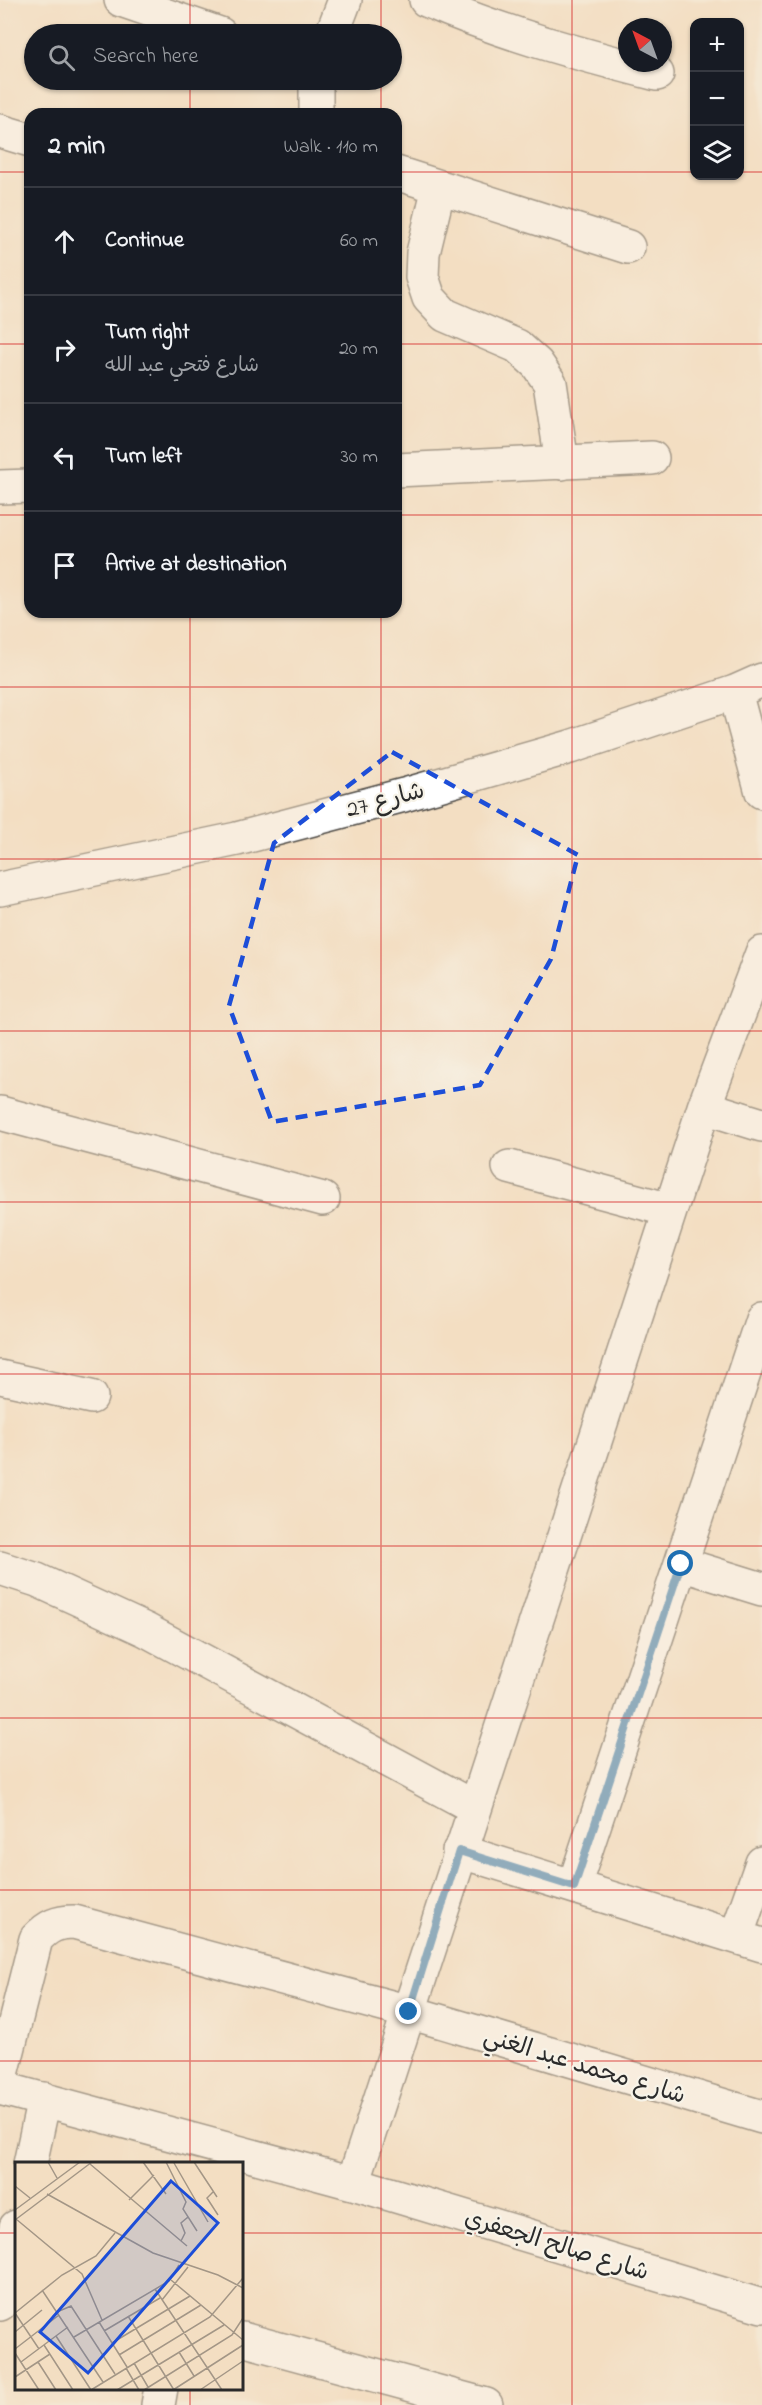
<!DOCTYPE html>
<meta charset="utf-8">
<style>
:root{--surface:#171b24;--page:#242831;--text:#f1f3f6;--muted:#9ea1a6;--line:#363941}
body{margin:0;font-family:"Indie Flower","Playpen Sans Arabic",sans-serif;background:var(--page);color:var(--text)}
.controls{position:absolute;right:18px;top:18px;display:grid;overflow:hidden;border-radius:12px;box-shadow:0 2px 4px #0004}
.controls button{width:54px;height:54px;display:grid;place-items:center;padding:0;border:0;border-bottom:2px solid var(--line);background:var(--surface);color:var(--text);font:30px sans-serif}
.compass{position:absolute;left:618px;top:18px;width:54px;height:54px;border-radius:50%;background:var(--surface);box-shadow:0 2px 4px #0004;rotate:319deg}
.stop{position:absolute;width:18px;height:18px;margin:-14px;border:4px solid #1f6fb2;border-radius:50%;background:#fff}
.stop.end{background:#1f6fb2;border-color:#fff;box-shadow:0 2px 6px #0008}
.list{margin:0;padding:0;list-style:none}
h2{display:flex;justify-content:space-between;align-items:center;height:78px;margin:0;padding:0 24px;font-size:26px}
h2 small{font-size:20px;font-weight:400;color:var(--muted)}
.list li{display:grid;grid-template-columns:39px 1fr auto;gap:18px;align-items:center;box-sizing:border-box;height:108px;padding:0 24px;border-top:2px solid var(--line)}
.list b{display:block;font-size:22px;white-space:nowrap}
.list p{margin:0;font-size:20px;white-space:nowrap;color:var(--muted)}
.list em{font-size:20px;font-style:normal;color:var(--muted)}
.icon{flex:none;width:33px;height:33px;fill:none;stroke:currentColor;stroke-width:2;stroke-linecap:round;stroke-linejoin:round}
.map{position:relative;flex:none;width:762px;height:2405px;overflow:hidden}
.search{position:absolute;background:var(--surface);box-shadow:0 2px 4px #0004;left:24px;top:24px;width:378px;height:66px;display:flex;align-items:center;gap:15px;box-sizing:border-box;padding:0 21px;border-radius:33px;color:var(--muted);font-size:22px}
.panel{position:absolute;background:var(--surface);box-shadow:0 2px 4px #0004;left:24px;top:108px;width:378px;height:510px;border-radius:18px}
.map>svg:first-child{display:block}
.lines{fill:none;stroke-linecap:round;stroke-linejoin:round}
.minor-casing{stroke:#494642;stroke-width:36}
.minor{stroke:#fff;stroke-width:33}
.route{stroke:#1f6fb2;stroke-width:8}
.marked{fill:none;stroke:#1d4ed8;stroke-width:4.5;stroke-dasharray:12 8;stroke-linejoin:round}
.grid{fill:none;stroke:#d62828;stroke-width:1.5;stroke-opacity:0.55}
.labels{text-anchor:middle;stroke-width:4.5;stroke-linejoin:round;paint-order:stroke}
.street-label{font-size:24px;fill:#2b2b2b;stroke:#f7f3e8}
.inset-road{fill:none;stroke:#a39686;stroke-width:1.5}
.view{fill:#1d4ed8;fill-opacity:0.15;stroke:#1d4ed8;stroke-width:3}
.inset-edge{fill:none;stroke:#2b2b2b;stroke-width:3}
</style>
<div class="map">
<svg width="762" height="2405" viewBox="0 0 762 2405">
<rect width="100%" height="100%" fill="#f7f3e8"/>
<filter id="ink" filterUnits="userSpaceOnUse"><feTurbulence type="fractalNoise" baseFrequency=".0167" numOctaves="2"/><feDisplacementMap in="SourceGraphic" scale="12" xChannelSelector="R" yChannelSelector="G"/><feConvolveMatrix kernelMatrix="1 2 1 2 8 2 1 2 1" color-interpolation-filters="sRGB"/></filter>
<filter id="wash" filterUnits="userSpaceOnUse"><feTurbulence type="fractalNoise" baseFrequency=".008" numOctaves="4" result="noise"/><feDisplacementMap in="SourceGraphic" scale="24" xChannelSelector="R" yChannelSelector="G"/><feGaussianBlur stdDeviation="1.35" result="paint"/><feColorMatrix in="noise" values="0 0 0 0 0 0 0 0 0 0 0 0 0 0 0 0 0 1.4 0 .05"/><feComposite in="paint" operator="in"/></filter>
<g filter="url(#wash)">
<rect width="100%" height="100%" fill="#f3dec2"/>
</g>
<g filter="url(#ink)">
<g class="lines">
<defs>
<path id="minor" d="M121,0L220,34
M426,0C501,33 579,54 657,74
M332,34L345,0
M316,114V80
M0,131L30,140
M396,173L628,247
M439,187L423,253L422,277L429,298L445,315L517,346L537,364L550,383L562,463
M396,470L652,458
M0,487L30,486
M735,692L762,792
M0,889L237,839L404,795L570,747L735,692L762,680
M704,1107L762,1125
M0,1113L323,1199
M509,1167L670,1210
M0,1377L91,1397
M681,1564L762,1589
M0,1568L37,1580L146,1630L474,1807
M459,1851L762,1945
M574,1886L762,1319
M736,1937L762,1863
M0,2082L36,1939C48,1926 57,1922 74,1922L409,2012L762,2117
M0,2088L353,2183L762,2306
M30,2164L44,2099
M353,2183L704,1107L762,953
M0,2304L16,2227
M242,2339L486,2405
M158,2405L161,2388"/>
</defs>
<!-- minor casing -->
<use href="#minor" class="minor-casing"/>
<!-- minor -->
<use href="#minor" class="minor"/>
</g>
</g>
<g class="lines" filter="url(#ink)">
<!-- route -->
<path class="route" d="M409,2012L459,1851L574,1887L681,1564"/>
</g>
<!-- marked area -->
<path d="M0 0H762V2405H0ZM392,752L578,855L551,959L480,1085L272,1122L229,1006L274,843Z" fill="#f3dec2" fill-opacity=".55" fill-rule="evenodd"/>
<path class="marked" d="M392,752L578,855L551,959L480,1085L272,1122L229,1006L274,843Z"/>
<!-- grid -->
<path class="grid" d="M190,0V34M381,0V34M572,0V2405M190,80V114M381,80V114M0,172H30M396,172H694M740,172H762M0,344H30M396,344H762M0,515H30M396,515H762M190,612V2164M381,612V2405M0,687H762M0,859H762M0,1031H762M0,1202H762M0,1374H762M0,1546H762M0,1718H762M0,1890H762M0,2061H762M0,2233H16M242,2233H762M190,2388V2405"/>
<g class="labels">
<!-- street labels -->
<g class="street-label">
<text transform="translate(385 799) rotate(-15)" y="8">شارع 27</text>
<text transform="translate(585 2065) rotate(17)" y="8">شارع محمد عبد الغني</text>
<text transform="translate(557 2244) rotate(17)" y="8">شارع صالح الجعفري</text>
</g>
</g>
<!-- overview -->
<g transform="translate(15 2162)">
<rect width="228" height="228" fill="#f3dec2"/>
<path class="inset-road" d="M33,0L42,16M128,0L151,32M151,0L171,40L168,47L182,69M179,0L202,35M159,1L193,60M75,2L172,84M0,24L15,36M198,30L192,36L203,53M32,32L138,91L203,113L228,126M114,38L139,13M0,48L65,0M1,57L67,112L87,158M0,58L77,0M166,79L170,71L166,61L173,55M156,118L228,178M140,127L207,228M27,128L88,220M147,138L173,105M42,150L56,144L100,212M0,151L47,113L81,94L100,71M0,151L24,187M113,154L159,228M84,160L112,205M89,169L145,136M0,170L27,148M41,174L76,228M59,175L154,119L164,103M97,181L175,134M29,183L58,228M0,187L44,153M164,190L179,214M0,191L24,228M104,193L186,143M6,200L53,165M23,200L41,228M119,201L133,225M111,206L124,228M0,215L35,192M76,228L195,155L228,116M102,228L209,163M129,228L217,173L228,156M158,228L228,183M185,228L228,199"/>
<path class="view" d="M156,19L203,61L73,211L25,170Z"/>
<rect width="228" height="228" class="inset-edge"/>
</g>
</svg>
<div class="controls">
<button>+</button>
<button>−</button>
<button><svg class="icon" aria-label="layers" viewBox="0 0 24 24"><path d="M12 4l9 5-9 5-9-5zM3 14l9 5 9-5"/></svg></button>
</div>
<svg class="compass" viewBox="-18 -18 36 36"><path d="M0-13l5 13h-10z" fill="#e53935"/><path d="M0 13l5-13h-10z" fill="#9ea1a6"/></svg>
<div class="stop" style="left:681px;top:1564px"></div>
<div class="stop end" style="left:409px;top:2012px"></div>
<div class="search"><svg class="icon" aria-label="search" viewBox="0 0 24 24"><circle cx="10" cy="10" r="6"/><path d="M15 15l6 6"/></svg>Search here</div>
<section class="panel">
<h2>2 min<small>Walk · 110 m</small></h2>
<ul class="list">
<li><svg class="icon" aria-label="ahead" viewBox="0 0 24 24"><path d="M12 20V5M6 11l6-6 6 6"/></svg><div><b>Continue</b></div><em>60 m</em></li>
<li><svg class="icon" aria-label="right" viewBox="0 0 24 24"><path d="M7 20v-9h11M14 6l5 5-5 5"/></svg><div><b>Turn right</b><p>شارع فتحي عبد الله</p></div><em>20 m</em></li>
<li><svg class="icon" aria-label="left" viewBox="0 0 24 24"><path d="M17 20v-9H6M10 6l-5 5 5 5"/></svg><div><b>Turn left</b></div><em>30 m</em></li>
<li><svg class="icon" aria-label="arrive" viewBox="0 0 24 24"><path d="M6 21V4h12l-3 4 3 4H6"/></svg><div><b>Arrive at destination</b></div></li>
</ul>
</section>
</div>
